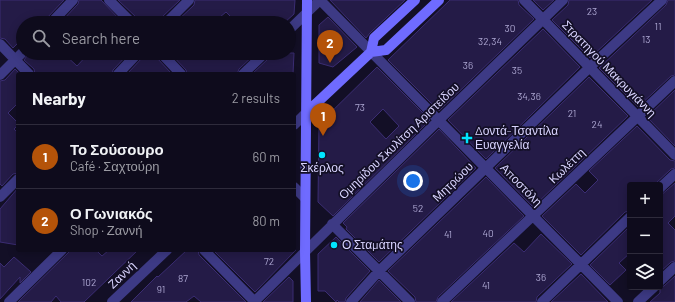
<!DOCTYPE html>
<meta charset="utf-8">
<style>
:root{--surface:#0e0b1c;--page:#1c1929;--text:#f1f3f6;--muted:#9b9ba3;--line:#2e2b3b;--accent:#b45309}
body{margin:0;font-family:Barlow,sans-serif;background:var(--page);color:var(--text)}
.controls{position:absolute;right:12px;bottom:12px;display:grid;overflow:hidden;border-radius:4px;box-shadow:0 2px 10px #0003}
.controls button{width:36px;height:36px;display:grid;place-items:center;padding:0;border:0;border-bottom:1px solid var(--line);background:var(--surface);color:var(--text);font:20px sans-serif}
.you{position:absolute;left:413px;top:181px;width:14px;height:14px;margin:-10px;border:3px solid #fff;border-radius:50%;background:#1a73e8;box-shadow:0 0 0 6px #1a73e833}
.badge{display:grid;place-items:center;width:26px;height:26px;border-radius:50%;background:var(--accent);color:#fff;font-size:13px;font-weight:700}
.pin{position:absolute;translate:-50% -33px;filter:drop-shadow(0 1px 2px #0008)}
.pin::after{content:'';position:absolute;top:21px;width:14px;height:12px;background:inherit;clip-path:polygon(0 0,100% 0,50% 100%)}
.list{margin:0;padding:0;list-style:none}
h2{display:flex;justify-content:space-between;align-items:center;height:52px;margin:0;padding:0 16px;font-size:17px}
h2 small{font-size:13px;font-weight:400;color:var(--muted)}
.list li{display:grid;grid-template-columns:26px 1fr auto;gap:12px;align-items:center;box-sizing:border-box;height:64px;padding:0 16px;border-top:1px solid var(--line)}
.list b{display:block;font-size:15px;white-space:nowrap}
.list p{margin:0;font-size:13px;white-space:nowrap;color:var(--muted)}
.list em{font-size:13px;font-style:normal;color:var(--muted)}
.icon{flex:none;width:22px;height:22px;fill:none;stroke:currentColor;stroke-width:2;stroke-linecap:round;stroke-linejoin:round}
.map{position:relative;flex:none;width:675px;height:302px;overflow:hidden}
.search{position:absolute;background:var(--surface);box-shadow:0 2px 10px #0003;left:16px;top:16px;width:280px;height:44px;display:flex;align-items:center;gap:10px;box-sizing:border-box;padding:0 14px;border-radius:22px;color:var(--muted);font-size:15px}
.panel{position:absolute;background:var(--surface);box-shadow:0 2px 10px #0003;left:16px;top:72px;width:280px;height:180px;border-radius:4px}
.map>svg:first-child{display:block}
.building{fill:#241b47;stroke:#3b2d73;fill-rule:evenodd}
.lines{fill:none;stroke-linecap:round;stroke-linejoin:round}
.street{stroke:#3d3a85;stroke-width:10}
.secondary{stroke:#6f6bff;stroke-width:10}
.poi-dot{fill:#00e5ff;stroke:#130f26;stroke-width:1.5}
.labels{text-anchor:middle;stroke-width:3.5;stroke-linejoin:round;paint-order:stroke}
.number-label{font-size:10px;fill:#aca6d1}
.street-label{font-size:12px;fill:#d9d4ff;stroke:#130f26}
.poi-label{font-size:12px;fill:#d9d4ff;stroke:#130f26;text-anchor:start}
</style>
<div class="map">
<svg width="675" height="302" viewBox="0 0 675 302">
<rect width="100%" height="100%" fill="#130f26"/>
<!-- building -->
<path class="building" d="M0,0H64L46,19L45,23H23V38L13,48L5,39L0,38Z
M79,0H101L123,23H60L78,4Z
M118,0H180L161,18L160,23H138L137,18Z
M195,0H295L294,14L284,23H237L226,12L213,23H175L194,5Z
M330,0H405L370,33L366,38Z
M450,0H518L519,5L534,19L439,111L388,60Z
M533,0H554L543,10Z
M569,0H652L590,58L552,20L568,5Z
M668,0H675V75L671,76L638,107L599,68L666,5Z
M328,17L357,47L333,67L319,63V25Z
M543,29L580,67L486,159L448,120Z
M29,53H63L77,66L89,53H129L113,70L112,74H35L34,69L24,60Z
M144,53H155L156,57L172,74H127L143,57Z
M170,53H256L239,69L237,74H187L186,70Z
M271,53H294L293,74H252L269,58Z
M377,67L430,120L333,216L318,202L319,124ZM383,109L399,126L386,139L370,122Z
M15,69L20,74H18V103L8,113L18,123V125L14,129L18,133V173L13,174L2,186L0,184V81L5,80Z
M589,77L628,116L533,207L495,168Z
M675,90V146L647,117Z
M637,126L670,160L675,161V168L671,169L654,185H630V211L625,212L581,255L542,216L576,184L585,193L598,180L589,171Z
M439,129L476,168L379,262L346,229L347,227L343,223Z
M486,177L524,216L438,297L436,302H416L415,297L388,271Z
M675,183V216L668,223L675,230V261L671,262L660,272V196Z
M18,188V245L0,242V209Z
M630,226V253L619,263L626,270L610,285L590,265Z
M541,234L572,264L537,297L536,302H451L514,243L524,252Z
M336,237L370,271L346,298L345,302H339L337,300L336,302L325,291H318V254Z
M71,250H96L102,256L109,250H138L84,302H61L56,296L51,302H18Z
M187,250H198L199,255L246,302H201L194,296L186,302H131L157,276L158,277Z
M213,250H296L255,292Z
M14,257L31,272L20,283V277L0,299V263L4,267Z
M581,274L608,302H551Z
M675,276V302H650L660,293V287L664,286Z
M289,277L293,281V302H263Z
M379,280L401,302H360Z"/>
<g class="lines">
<!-- street -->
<path class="street" d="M109,0L132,23
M320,0L618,302
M524,0L675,155
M51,23L73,0
M166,23L189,0
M289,30L320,0
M0,44L29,74
M161,53L181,74
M118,74L138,53
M243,74L265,53
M0,75L23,52
M294,125L306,113
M294,187L305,198
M660,188L675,174
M0,197L18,179
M332,224L410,302
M204,250L255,302
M660,281L675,267
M9,302L62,250
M112,302L167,250
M254,302L439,120L563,0
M351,302L379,271L590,67L662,0
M442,302L675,81
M542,302L630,217
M638,302L654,287"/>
<!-- secondary -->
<path class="secondary" d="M371,52L386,50L439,0
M306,113L371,52L374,38L415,0
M306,302L305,251L307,0"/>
</g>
<!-- markers -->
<g class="poi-dot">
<path d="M465 132h4v4h4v4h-4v4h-4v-4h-4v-4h4z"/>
<circle cx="322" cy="155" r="4"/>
<circle cx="334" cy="245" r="4"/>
</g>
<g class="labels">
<!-- number labels -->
<g class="number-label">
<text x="592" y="15">23</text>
<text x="658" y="30">11</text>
<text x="510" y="32">30</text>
<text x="646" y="43">13</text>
<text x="490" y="45">32,34</text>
<text x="468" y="69">36</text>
<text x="517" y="74">35</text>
<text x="529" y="100">34,36</text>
<text x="360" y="111">73</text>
<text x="572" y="117">21</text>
<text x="597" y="128">24</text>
<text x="418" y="212">52</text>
<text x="488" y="237">40</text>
<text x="448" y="238">41</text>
<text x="269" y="265">72</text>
<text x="541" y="281">36</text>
<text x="183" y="282">87</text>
<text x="89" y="286">102</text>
<text x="486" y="289">41</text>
<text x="161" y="293">91</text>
</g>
<!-- street labels -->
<g class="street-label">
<text transform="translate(609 69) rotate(46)" y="4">Στρατηγού Μακρυγιάννη</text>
<text transform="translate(399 141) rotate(-44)" y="4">Ομηρίδου Σκυλίτση Αριστείδου</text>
<text transform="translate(567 166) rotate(-44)" y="4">Κωλέττη</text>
<text transform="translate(453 182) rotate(-44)" y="4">Μητρώου</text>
<text transform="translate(521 185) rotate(46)" y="4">Αποστόλη</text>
<text transform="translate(122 275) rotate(-44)" y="4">Ζαννή</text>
</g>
<!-- poi labels -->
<g class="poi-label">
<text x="475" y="135">Δοντά-Τσαντίλα<tspan x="475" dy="14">Ευαγγελία</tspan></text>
<text x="322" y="172" text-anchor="middle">Σκέρλος</text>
<text x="342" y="249">Ο Σταμάτης</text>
</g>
</g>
</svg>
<div class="controls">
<button>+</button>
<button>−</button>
<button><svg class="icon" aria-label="layers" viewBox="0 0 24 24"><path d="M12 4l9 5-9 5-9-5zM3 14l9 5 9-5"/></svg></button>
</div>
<div class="you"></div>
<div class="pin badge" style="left:323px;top:136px">1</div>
<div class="pin badge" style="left:330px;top:63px">2</div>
<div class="search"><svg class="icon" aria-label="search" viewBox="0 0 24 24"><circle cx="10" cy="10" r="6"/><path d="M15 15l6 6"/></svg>Search here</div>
<section class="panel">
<h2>Nearby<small>2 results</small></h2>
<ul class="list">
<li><span class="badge">1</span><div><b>Το Σούσουρο</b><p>Café · Σαχτούρη</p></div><em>60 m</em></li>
<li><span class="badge">2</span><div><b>Ο Γωνιακός</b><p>Shop · Ζαννή</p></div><em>80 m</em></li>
</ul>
</section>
</div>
